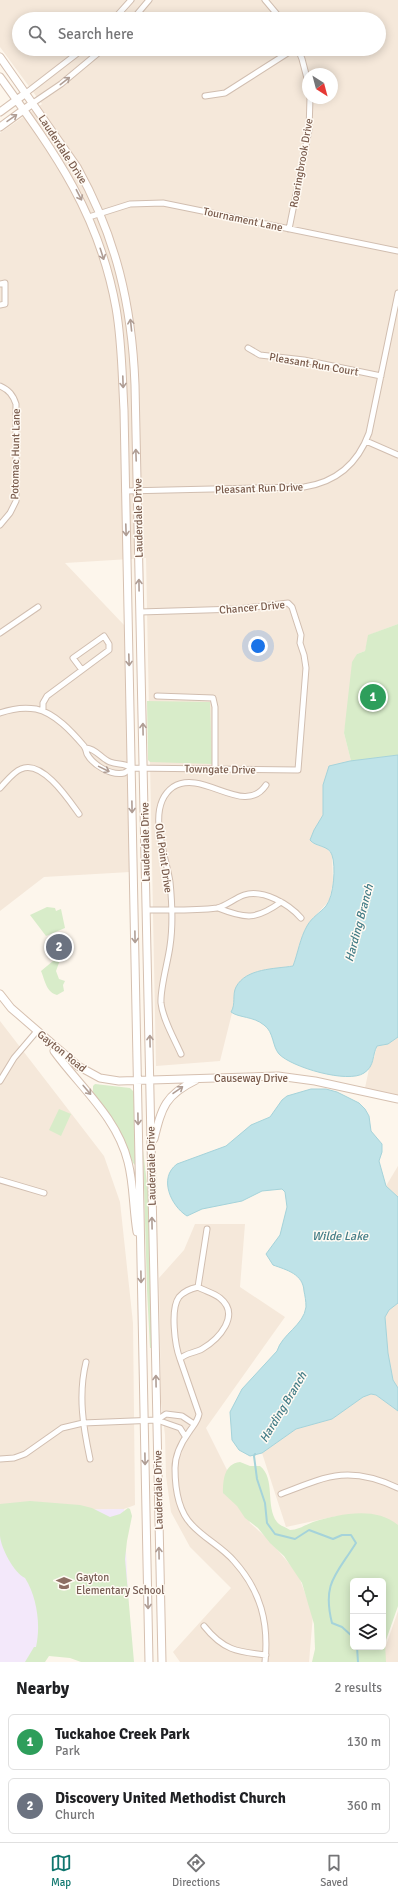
<!DOCTYPE html>
<style>
:root{--surface:#fff;--page:#f2f2f2;--text:#202124;--muted:#757577;--line:#e0e0e0;--accent:#0f766e}
body{margin:0;font-family:Signika,sans-serif;background:var(--page);color:var(--text)}
.controls{position:absolute;right:12px;bottom:12px;display:grid;overflow:hidden;border-radius:6px;box-shadow:0 2px 10px #0003}
.controls button{width:36px;height:36px;display:grid;place-items:center;padding:0;border:0;border-bottom:1px solid var(--line);background:var(--surface);color:var(--text);font:20px sans-serif}
.compass{position:absolute;left:302px;top:68px;width:36px;height:36px;border-radius:50%;background:var(--surface);box-shadow:0 2px 10px #0003;rotate:144deg}
.you{position:absolute;left:258px;top:646px;width:14px;height:14px;margin:-10px;border:3px solid #fff;border-radius:50%;background:#1a73e8;box-shadow:0 0 0 6px #1a73e833}
.badge{display:grid;place-items:center;width:26px;height:26px;border-radius:50%;background:var(--accent);color:#fff;font-size:13px;font-weight:700}
.pin{position:absolute;translate:-50% -50%;border:2px solid #fff;box-shadow:0 1px 4px #0006}
.list{margin:0;padding:0;list-style:none}
h2{display:flex;justify-content:space-between;align-items:center;height:52px;margin:0;padding:0 16px;font-size:17px}
h2 small{font-size:13px;font-weight:400;color:var(--muted)}
.list li{display:grid;grid-template-columns:26px 1fr auto;gap:12px;align-items:center;box-sizing:border-box;height:56px;margin:0 8px 8px;padding:0 8px;border:1px solid var(--line);border-radius:6px}
.list b{display:block;font-size:15px;white-space:nowrap}
.list p{margin:0;font-size:13px;white-space:nowrap;color:var(--muted)}
.list em{font-size:13px;font-style:normal;color:var(--muted)}
.icon{flex:none;width:22px;height:22px;fill:none;stroke:currentColor;stroke-width:2;stroke-linecap:round;stroke-linejoin:round}
.map{position:relative;flex:none;width:398px;height:1662px;overflow:hidden}
.search{position:absolute;background:var(--surface);box-shadow:0 2px 10px #0003;left:12px;right:12px;top:12px;height:44px;display:flex;align-items:center;gap:10px;box-sizing:border-box;padding:0 14px;border-radius:22px;color:var(--muted);font-size:15px}
.sheet{height:180px;background:var(--surface)}
nav{display:flex;justify-content:space-around;align-items:center;box-sizing:border-box;height:56px;border-top:1px solid var(--line);background:var(--surface);font-size:11px;color:var(--muted)}
nav a{display:grid;justify-items:center;gap:2px}
nav .on{color:var(--accent)}
.map>svg:first-child{display:block}
.residential{fill:#f5e8da;fill-rule:evenodd}
.education{fill:#f3e8fa}
.green{fill:#d8ecc9;fill-rule:evenodd}
.water{fill:#bfe3e8;stroke:#a5d3da}
.lines{fill:none;stroke-linecap:round;stroke-linejoin:round}
.stream{stroke:#a5d3da;stroke-width:2}
.street-casing{stroke:#d1beb0;stroke-width:7}
.secondary-casing{stroke:#d6c0b0;stroke-width:9}
.street{stroke:#fff;stroke-width:5}
.secondary{stroke:#fff;stroke-width:7}
.oneway{stroke:#af9d94}
.labels{text-anchor:middle;stroke-width:3;stroke-linejoin:round;paint-order:stroke}
.street-label{font-size:11px;fill:#7a5c4d;stroke:#fffaf3}
.education-label{font-size:11px;fill:#785e54;stroke:#fffaf3;text-anchor:start}
.water-label{font-size:12px;font-style:italic;fill:#437c86;stroke:#fffaf3}
</style>
<div class="map">
<svg width="398" height="1662" viewBox="0 0 398 1662">
<rect width="100%" height="100%" fill="#fdf6ec"/>
<!-- residential -->
<path class="residential" d="M0,0H398V624L369,635L365,651L357,654L344,733L351,761L323,785V815L314,830L312,843L327,849L332,855L333,882L329,901L312,919L306,928L293,966L269,969L236,987L234,1007L231,1011L232,1013L220,1061L156,1066L146,558L65,563L124,625L130,872L44,877L0,911V133L42,104L0,47ZM19,19H379V49H19ZM308,74H332V98H308Z
M0,1021L104,1156L120,1202L133,1323L135,1505L124,1509L0,1511Z
M398,1037V1095L365,1088L369,1069L374,1058L377,1046L384,1045Z
M398,1166V1197L386,1186Z
M195,1224H245L240,1287L285,1317L206,1428L233,1482L250,1523L269,1540L298,1574L313,1615L309,1662H180L173,1652L231,1588L190,1547L171,1512L166,1476L165,1435L161,1402L159,1278L184,1250Z
M398,1303V1388L393,1380L388,1353L385,1317L389,1310Z
M371,1394L376,1395L398,1411V1532L337,1516L286,1527L262,1453L296,1429L332,1419L363,1397Z
M398,1611V1662H385L383,1654Z"/>
<!-- education -->
<path class="education" d="M124,1509L131,1658L29,1655V1662H0V1511Z"/>
<!-- green -->
<path class="green" d="M398,624V755L351,761L344,733L352,662L357,654L365,651L368,635Z
M147,701L210,702L212,764L150,762L148,760Z
M47,907L55,908L56,911L61,909L65,928L46,936L30,915Z
M59,956L60,960L56,971L59,979L65,981L63,985L64,991L57,995C46,992 45,980 41,971Z
M95,1084L130,1088L134,1092L135,1165L133,1163L122,1135L93,1092V1086Z
M59,1109L71,1114L61,1136L49,1130Z
M143,1150L148,1192L152,1348H150L147,1290Z
M240,1462L250,1466H260C276,1479 265,1506 277,1522C280,1526 286,1527 290,1530C298,1530 305,1525 313,1522C340,1514 375,1506 398,1525V1606L385,1643L386,1662H312L315,1649L314,1624L302,1583L284,1556L270,1543L258,1528L245,1518L237,1506L223,1493C223,1480 224,1464 240,1462ZM353,1581H383V1647H353Z
M30,1501L80,1505L92,1508L110,1517L120,1514L128,1508L130,1509L132,1516L127,1541L125,1559L134,1662H81L70,1658L49,1656L45,1662H25L34,1647H36C41,1625 37,1597 25,1578C14,1573 1,1548 0,1536C0,1526 0,1515 0,1504Z"/>
<!-- water -->
<path class="water" d="M398,755V1037L388,1044L377,1046C372,1055 375,1066 364,1073C348,1084 291,1067 279,1054C272,1046 274,1032 264,1025C253,1016 239,1018 231,1012C236,1004 232,995 236,987C246,968 275,969 293,966C298,953 300,938 307,926C312,917 320,913 326,906C334,896 336,866 332,855C329,845 315,847 310,840L314,830L323,815V785L329,766L350,761Z
M311,1089H326L337,1092L359,1103L365,1109L369,1116L371,1131L382,1144V1152L379,1161L386,1186L398,1197V1303L389,1310L385,1317L388,1353L393,1380L398,1388V1411L376,1395L371,1394L363,1397L332,1419L296,1429L262,1453L250,1456L239,1450L232,1440L230,1412L242,1389L277,1351C282,1334 304,1325 306,1307C306,1301 305,1296 304,1291C303,1274 287,1270 273,1265L266,1254L280,1235L287,1207L285,1192L282,1189L262,1191L242,1201L202,1209L187,1216C171,1206 158,1178 177,1164L226,1146L251,1125L270,1117L282,1100L287,1096Z"/>
<g class="lines">
<!-- stream -->
<path class="stream" d="M255,1454L254,1456L257,1479L265,1503L267,1523L275,1534L295,1539L309,1530L333,1539L342,1535H351L356,1543C336,1575 322,1583 332,1623L342,1627L353,1637
M357,1647L358,1662"/>
<defs>
<path id="street" d="M265,0L281,19
M114,19L131,0
M133,19L149,0
M298,49L302,59L308,82
M26,93L83,49
M205,96L225,93L294,49
M33,103L61,84L103,49
M89,217L130,204L163,203L398,251
M289,229L309,130L310,98
M0,284L5,283V304L0,305
M248,348L260,355L304,360L381,376
M0,386C9,390 13,395 16,404V501L10,513L0,525
M366,441L398,455
M125,491L304,487C337,482 358,463 369,433L398,293
M0,633L38,607
M157,696L213,698L215,707V769
M43,711V703L47,696L109,650V644L104,636L73,658L82,670
M0,713C11,709 24,707 36,709C55,713 72,732 84,746C86,749 86,751 87,754C93,765 111,776 124,773C126,772 129,770 132,768
M86,748C97,749 100,758 110,762C118,765 125,763 132,768
M132,768L298,770L306,668L304,655L300,643L301,635L292,607L288,603L238,609L140,612
M0,788C6,782 13,772 21,769C42,759 69,800 79,814
M218,908C246,919 256,920 281,902
M147,910C169,910 194,911 217,908C226,906 235,898 244,895C263,889 289,904 301,918
M181,1054C174,1038 163,1020 161,1003C160,988 168,962 170,946C173,926 172,902 170,882C166,855 145,807 173,787C203,768 244,818 266,785
M0,1081L14,1058L37,1031
M0,1180L44,1193
M207,1229L198,1287C205,1291 214,1293 220,1298C241,1315 219,1339 202,1349C195,1353 185,1353 180,1359L199,1414C198,1421 193,1426 189,1432C181,1443 175,1455 175,1468C175,1488 178,1511 192,1525C205,1539 222,1547 234,1561C261,1591 269,1623 265,1662
M180,1359C175,1346 170,1309 179,1297C184,1291 190,1289 198,1287
M86,1362C78,1395 83,1426 90,1459
M157,1420L166,1414L182,1416L194,1424
M0,1459L14,1458L25,1454L62,1428L83,1423L157,1420L180,1428L185,1436
M281,1494C327,1476 349,1465 398,1488
M204,1626C223,1650 237,1652 266,1655"/>
<path id="secondary" d="M0,57L77,167C116,237 132,305 135,385L162,1662
M0,77C55,153 99,213 116,308C122,342 122,376 124,410L149,1662
M0,112L26,93
M0,127L33,103
M0,994L11,1008L78,1066L100,1078L119,1081L278,1076L315,1081L398,1099
M54,1051C80,1087 117,1117 128,1162C134,1185 133,1209 137,1232
M154,1139C162,1107 165,1095 196,1080"/>
</defs>
<!-- street casing -->
<use href="#street" class="street-casing"/>
<!-- secondary casing -->
<use href="#secondary" class="secondary-casing"/>
<!-- street -->
<use href="#street" class="street"/>
<!-- secondary -->
<use href="#secondary" class="secondary"/>
</g>
<!-- one-way arrows -->
<defs><path id="oneway-shaft" d="M-6 0H5M1.5-3L5.5 0L1.5 3" fill="none" stroke-width="1.6" stroke-linecap="round" stroke-linejoin="round"/></defs>
<g class="oneway">
<use href="#oneway-shaft" transform="translate(65 81) rotate(-38)"/>
<use href="#oneway-shaft" transform="translate(12 118) rotate(-35)"/>
<use href="#oneway-shaft" transform="translate(79 195) rotate(63)"/>
<use href="#oneway-shaft" transform="translate(102 254) rotate(72)"/>
<use href="#oneway-shaft" transform="translate(131 325) rotate(-96)"/>
<use href="#oneway-shaft" transform="translate(123 382) rotate(88)"/>
<use href="#oneway-shaft" transform="translate(136 455) rotate(-92)"/>
<use href="#oneway-shaft" transform="translate(126 530) rotate(88)"/>
<use href="#oneway-shaft" transform="translate(139 585) rotate(-91)"/>
<use href="#oneway-shaft" transform="translate(129 660) rotate(88)"/>
<use href="#oneway-shaft" transform="translate(143 729) rotate(-91)"/>
<use href="#oneway-shaft" transform="translate(104 769) rotate(26)"/>
<use href="#oneway-shaft" transform="translate(132 807) rotate(89)"/>
<use href="#oneway-shaft" transform="translate(135 937) rotate(89)"/>
<use href="#oneway-shaft" transform="translate(150 1041) rotate(-91)"/>
<use href="#oneway-shaft" transform="translate(87 1090) rotate(50)"/>
<use href="#oneway-shaft" transform="translate(178 1090) rotate(-35)"/>
<use href="#oneway-shaft" transform="translate(138 1119) rotate(89)"/>
<use href="#oneway-shaft" transform="translate(152 1223) rotate(-91)"/>
<use href="#oneway-shaft" transform="translate(141 1277) rotate(89)"/>
<use href="#oneway-shaft" transform="translate(156 1381) rotate(-91)"/>
<use href="#oneway-shaft" transform="translate(145 1459) rotate(89)"/>
<use href="#oneway-shaft" transform="translate(159 1553) rotate(-91)"/>
<use href="#oneway-shaft" transform="translate(148 1603) rotate(89)"/>
</g>
<!-- icons -->
<defs>
<symbol id="school-bare" viewBox="-9 -9 18 18"><path d="M0-5L7-2L0 1L-7-2ZM-4 1L0 2.5L4 1V4Q0 6-4 4Z" fill="#8d6e63" stroke="#fffaf3" stroke-width="2.5" paint-order="stroke"/></symbol>
</defs>
<g fill-rule="evenodd">
<use href="#school-bare" x="53" y="1572" width="22" height="22"/>
</g>
<g class="labels">
<!-- street labels -->
<g class="street-label">
<text transform="translate(63 149) rotate(57)" y="4">Lauderdale Drive</text>
<text transform="translate(301 163) rotate(-80)" y="4">Roaringbrook Drive</text>
<text transform="translate(243 219) rotate(12)" y="4">Tournament Lane</text>
<text transform="translate(314 364) rotate(10)" y="4">Pleasant Run Court</text>
<text transform="translate(15 454) rotate(-89)" y="4">Potomac Hunt Lane</text>
<text transform="translate(259 488) rotate(-2)" y="4">Pleasant Run Drive</text>
<text transform="translate(138 518) rotate(-91)" y="4">Lauderdale Drive</text>
<text transform="translate(252 607) rotate(-5)" y="4">Chancer Drive</text>
<text transform="translate(220 769) rotate(1)" y="4">Towngate Drive</text>
<text transform="translate(145 842) rotate(-91)" y="4">Lauderdale Drive</text>
<text transform="translate(164 858) rotate(82)" y="4">Old Point Drive</text>
<text transform="translate(62 1051) rotate(39)" y="4">Gayton Road</text>
<text x="251" y="1082">Causeway Drive</text>
<text transform="translate(151 1166) rotate(-91)" y="4">Lauderdale Drive</text>
<text transform="translate(158 1490) rotate(-91)" y="4">Lauderdale Drive</text>
</g>
<!-- education labels -->
<g class="education-label">
<text x="76" y="1581">Gayton<tspan x="76" dy="13">Elementary School</tspan></text>
</g>
<!-- water labels -->
<g class="water-label">
<text transform="translate(359 923) rotate(-75)" y="4">Harding Branch</text>
<text x="340" y="1240">Wilde Lake</text>
<text transform="translate(283 1407) rotate(-59)" y="4">Harding Branch</text>
</g>
</g>
</svg>
<div class="controls">
<button><svg class="icon" aria-label="locate" viewBox="0 0 24 24"><circle cx="12" cy="12" r="6"/><path d="M12 2v4M12 18v4M2 12h4M18 12h4"/></svg></button>
<button><svg class="icon" aria-label="layers" viewBox="0 0 24 24"><path d="M12 4l9 5-9 5-9-5zM3 14l9 5 9-5"/></svg></button>
</div>
<svg class="compass" viewBox="-18 -18 36 36"><path d="M0-13l5 13h-10z" fill="#e53935"/><path d="M0 13l5-13h-10z" fill="#757577"/></svg>
<div class="you"></div>
<div class="pin badge" style="left:373px;top:697px;background:#2e9e5b">1</div>
<div class="pin badge" style="left:59px;top:947px;background:#6b7280">2</div>
<div class="search"><svg class="icon" aria-label="search" viewBox="0 0 24 24"><circle cx="10" cy="10" r="6"/><path d="M15 15l6 6"/></svg>Search here</div>
</div>
<section class="sheet">
<h2>Nearby<small>2 results</small></h2>
<ul class="list">
<li><span class="badge" style="background:#2e9e5b">1</span><div><b>Tuckahoe Creek Park</b><p>Park</p></div><em>130 m</em></li>
<li><span class="badge" style="background:#6b7280">2</span><div><b>Discovery United Methodist Church</b><p>Church</p></div><em>360 m</em></li>
</ul>
</section>
<nav>
<a class="on"><svg class="icon" aria-label="map" viewBox="0 0 24 24"><path d="M3 6l6-2 6 2 6-2v14l-6 2-6-2-6 2zM9 4v14M15 6v14"/></svg>Map</a>
<a><svg class="icon" aria-label="directions" viewBox="0 0 24 24"><path d="M12 3l9 9-9 9-9-9zM9 14v-3h6M13 9l2 2-2 2"/></svg>Directions</a>
<a><svg class="icon" aria-label="saved" viewBox="0 0 24 24"><path d="M7 4h10v16l-5-4-5 4z"/></svg>Saved</a>
</nav>
